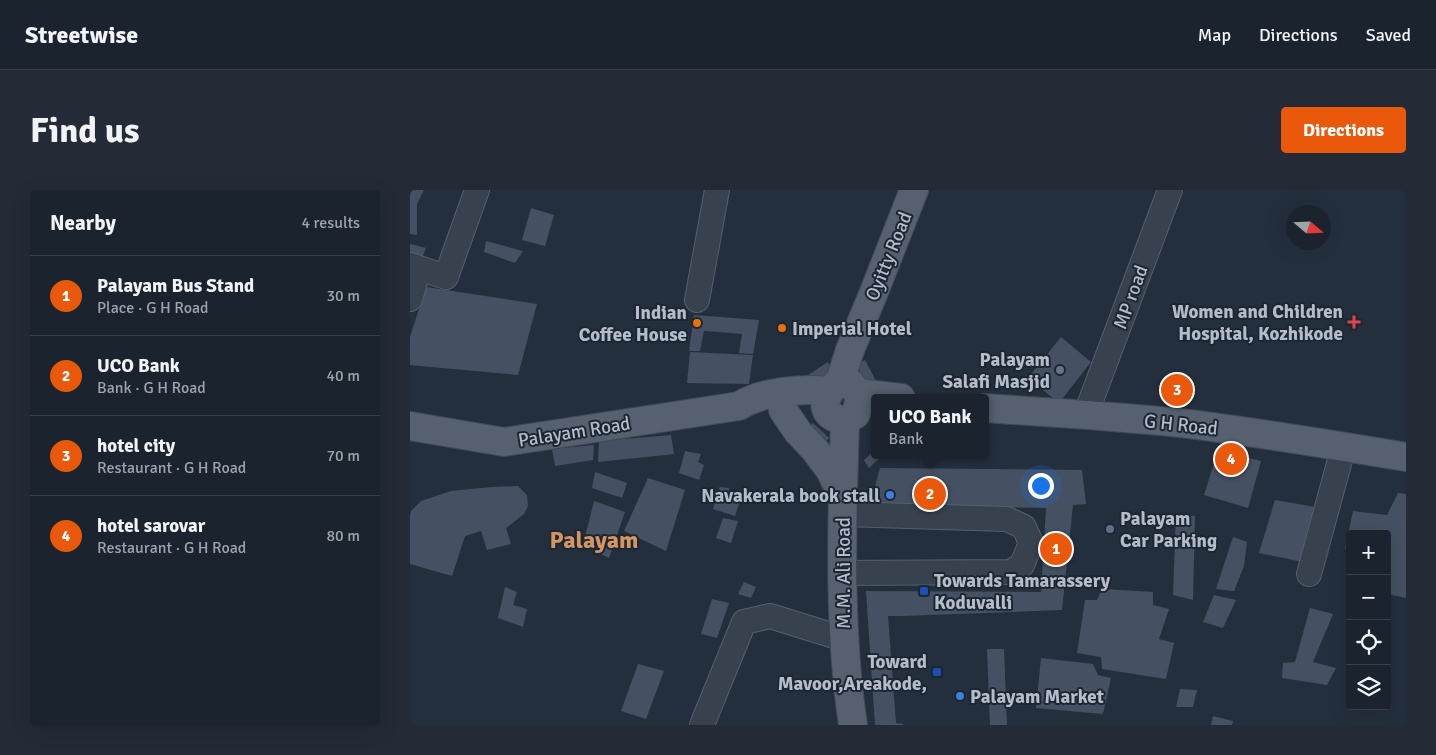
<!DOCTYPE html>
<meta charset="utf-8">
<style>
:root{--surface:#1b232e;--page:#242b36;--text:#f1f3f6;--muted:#a0a4aa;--line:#39404a;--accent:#ea580c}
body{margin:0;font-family:Signika,sans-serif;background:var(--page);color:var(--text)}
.controls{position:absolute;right:15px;bottom:15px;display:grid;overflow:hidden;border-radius:5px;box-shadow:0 5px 20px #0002}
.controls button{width:45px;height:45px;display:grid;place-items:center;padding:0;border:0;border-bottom:1px solid var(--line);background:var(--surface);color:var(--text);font:25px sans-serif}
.compass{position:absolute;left:876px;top:15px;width:45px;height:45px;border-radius:50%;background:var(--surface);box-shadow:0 5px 20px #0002;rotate:109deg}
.you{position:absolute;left:630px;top:295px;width:18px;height:18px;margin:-12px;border:4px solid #fff;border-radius:50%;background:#1a73e8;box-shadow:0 0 0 8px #1a73e833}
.badge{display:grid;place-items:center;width:32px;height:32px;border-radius:50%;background:var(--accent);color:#fff;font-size:16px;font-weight:700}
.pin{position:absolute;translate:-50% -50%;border:2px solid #fff;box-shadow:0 1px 5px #0006}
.popup{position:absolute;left:461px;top:204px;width:118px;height:65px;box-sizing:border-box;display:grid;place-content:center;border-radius:5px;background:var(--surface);filter:drop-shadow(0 1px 4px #0005);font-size:16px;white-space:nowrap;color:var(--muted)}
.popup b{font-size:19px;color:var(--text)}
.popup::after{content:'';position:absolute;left:50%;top:100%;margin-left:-10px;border:10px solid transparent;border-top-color:var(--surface)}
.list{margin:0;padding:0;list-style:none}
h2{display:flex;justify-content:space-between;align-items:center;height:65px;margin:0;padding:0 20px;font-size:21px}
h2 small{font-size:16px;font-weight:400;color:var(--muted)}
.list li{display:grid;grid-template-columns:32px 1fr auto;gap:15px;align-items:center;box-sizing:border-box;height:80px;padding:0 20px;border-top:1px solid var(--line)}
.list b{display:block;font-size:19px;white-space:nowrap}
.list p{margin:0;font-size:16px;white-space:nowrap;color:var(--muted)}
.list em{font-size:16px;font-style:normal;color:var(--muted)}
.icon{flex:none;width:28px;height:28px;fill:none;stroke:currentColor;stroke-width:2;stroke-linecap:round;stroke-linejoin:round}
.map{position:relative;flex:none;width:996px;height:535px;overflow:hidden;border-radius:5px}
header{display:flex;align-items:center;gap:30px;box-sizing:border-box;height:70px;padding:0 25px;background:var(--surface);border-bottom:1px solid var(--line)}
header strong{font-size:24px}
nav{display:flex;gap:28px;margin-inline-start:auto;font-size:18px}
.intro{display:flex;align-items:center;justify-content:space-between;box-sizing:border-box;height:120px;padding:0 30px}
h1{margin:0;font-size:35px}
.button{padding:12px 22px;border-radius:5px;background:var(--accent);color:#fff;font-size:18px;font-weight:700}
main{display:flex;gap:30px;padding:0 30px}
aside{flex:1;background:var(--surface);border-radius:5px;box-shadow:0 5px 20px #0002}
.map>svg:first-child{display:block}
.building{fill:#455162}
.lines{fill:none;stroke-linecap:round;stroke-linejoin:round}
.minor-casing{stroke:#565f6c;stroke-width:26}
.major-casing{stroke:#414a57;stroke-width:30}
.minor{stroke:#38414e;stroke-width:24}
.major{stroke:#56606e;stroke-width:28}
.health-dot{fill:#e0444e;stroke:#1d2633;stroke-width:2}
.food-dot{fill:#e8710a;stroke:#1d2633;stroke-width:2}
.worship-dot{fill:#6b7280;stroke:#1d2633;stroke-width:2}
.shop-dot{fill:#3f7fe0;stroke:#1d2633;stroke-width:2}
.service-dot{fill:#5c6f8a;stroke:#1d2633;stroke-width:2}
.transit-dot{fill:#1a4fb4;stroke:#1d2633;stroke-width:2}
.labels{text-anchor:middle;stroke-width:4;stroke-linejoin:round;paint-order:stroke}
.street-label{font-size:19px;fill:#b4bcc9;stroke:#1d2633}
.poi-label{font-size:19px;font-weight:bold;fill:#b4bcc9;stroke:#1d2633;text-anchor:end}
.district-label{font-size:24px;font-weight:bold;fill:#d59563;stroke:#1d2633}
</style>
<header>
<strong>Streetwise</strong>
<nav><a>Map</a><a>Directions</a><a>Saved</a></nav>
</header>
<div class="intro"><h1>Find us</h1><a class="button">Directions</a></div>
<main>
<aside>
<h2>Nearby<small>4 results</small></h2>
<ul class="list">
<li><span class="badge">1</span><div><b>Palayam Bus Stand</b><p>Place · G H Road</p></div><em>30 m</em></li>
<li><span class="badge">2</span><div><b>UCO Bank</b><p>Bank · G H Road</p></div><em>40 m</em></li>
<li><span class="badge">3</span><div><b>hotel city</b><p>Restaurant · G H Road</p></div><em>70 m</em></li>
<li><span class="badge">4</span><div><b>hotel sarovar</b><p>Restaurant · G H Road</p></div><em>80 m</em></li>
</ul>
</aside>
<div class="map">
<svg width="996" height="535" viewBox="0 0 996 535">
<rect width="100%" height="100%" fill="#242f3e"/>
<!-- building -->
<path class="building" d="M0,0H14L7,14V45L0,44Z
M121,18L144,25L135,56L112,50Z
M76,51L113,61L105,73L74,62Z
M0,54L16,58L12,68L0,64Z
M16,97L127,114L108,185L0,175V147Z
M284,125L349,130L343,164L329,163L332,144L308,142L294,141L290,161H279Z
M651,147L681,172L649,213L618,188Z
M280,162L343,165L339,194L277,193Z
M455,170L468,195L461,199L446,175Z
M418,172L422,180L400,195L395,187Z
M403,233L419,248L413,255L396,239Z
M261,245L264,264L188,272L189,251Z
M184,255L183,270L145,276L142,259Z
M465,260V265H473L459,278L454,270Z
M808,260L851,271L838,318L794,305Z
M275,261L291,264L288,272L294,275L289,290L269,283Z
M470,278L672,280L676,314L663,315L652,420L492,426H478L486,533L493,534V535H465L456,401L631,402L636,318L460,315Z
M185,282L217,293L212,308L182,298Z
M238,288L275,300L256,361L214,341Z
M108,296L117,305L118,316L114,324L96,338L101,354L77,360L71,341L55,346L42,386L0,374V325L1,321L11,311L41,301L82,297Z
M310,297L319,298L318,308L330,311L325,326L303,319Z
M988,303L996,304V408L977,404V344H940V360L935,359L943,321L977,325Z
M865,310L911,318L893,372L849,363Z
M184,311L215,322L199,368L173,355Z
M766,324L785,326L783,410L763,405Z
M313,328L328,331L321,353L306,348Z
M823,347L837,352L834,376L824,401L806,399Z
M334,392L346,397L341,408L328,404Z
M95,397L107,402L103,415L117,419L113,437L88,428Z
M692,399L743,402V415L759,419L749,449L764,453L756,489L692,479L691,467L667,463L675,410H687Z
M804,405L826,410L813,438L793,432Z
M302,409L319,413L307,448L291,444Z
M900,418L923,424L903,472L926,478L917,495L872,488L873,473L885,472Z
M577,459H594L597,535H580Z
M631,468L683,474L688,485L701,488L693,524L626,518Z
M228,474L254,481L236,529L211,521Z
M770,499L787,500L783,517H766Z
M803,526L823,531L822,535H801Z"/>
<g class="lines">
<defs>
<path id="minor" d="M0,75L36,87L67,0
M0,109L9,78
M287,110L307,0
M680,213L760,0
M433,324L597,329L614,337L621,353L612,375L601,382L433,383
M899,384L930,270
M292,535L334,432L360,426L434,449"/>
<path id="major" d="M440,193C451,205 450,209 446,224L435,231C411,226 410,211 426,194Z
M429,194L440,160L464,102L504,0
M448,203L491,208
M575,218C643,223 711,226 779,234C852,243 924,255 996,267
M373,220L388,242L405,260L420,280L432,305
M435,231C432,332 428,435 443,535
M0,236L94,252L329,216C353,201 392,198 419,201"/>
</defs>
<!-- minor casing -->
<use href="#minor" class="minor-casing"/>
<!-- major casing -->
<use href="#major" class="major-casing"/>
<!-- minor -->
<use href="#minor" class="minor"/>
<!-- major -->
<use href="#major" class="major"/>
</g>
<!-- markers -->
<path class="health-dot" d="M941.5 124.5h5v5h5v5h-5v5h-5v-5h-5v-5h5z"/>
<g class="food-dot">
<circle cx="287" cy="133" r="5"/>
<circle cx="372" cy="138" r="5"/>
</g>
<circle class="worship-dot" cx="650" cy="180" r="5"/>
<g class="shop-dot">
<circle cx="480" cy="305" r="5"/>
<circle cx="550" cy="506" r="5"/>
</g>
<circle class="service-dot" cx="700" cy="339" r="5"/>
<g class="transit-dot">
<rect x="509" y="396" width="10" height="10" rx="2.5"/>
<rect x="522" y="477" width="10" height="10" rx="2.5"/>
</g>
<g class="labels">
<!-- street labels -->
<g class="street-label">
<text transform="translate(478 66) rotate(-68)" y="7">Oyitty Road</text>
<text transform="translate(720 107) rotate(-70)" y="7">MP road</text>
<text transform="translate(771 234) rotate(6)" y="7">G H Road</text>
<text transform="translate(164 241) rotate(-9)" y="7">Palayam Road</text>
<text transform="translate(433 383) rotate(-90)" y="7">M.M. Ali Road</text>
</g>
<!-- poi labels -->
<g class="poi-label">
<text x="933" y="128">Women and Children<tspan x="933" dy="22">Hospital, Kozhikode</tspan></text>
<text x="277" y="129">Indian<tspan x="277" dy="22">Coffee House</tspan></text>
<text x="382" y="145" text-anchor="start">Imperial Hotel</text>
<text x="640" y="176">Palayam<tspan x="640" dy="22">Salafi Masjid</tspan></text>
<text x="470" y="312">Navakerala book stall</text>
<text x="710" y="335" text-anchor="start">Palayam<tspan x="710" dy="22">Car Parking</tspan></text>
<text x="524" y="397" text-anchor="start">Towards Tamarassery<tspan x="524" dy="22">Koduvalli</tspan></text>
<text x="517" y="478">Toward<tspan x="517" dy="22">Mavoor,Areakode,</tspan></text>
<text x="560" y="513" text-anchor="start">Palayam Market</text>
</g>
<!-- district labels -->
<g class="district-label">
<text x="184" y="358">Palayam</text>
</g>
</g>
</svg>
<div class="controls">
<button>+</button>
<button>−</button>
<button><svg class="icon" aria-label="locate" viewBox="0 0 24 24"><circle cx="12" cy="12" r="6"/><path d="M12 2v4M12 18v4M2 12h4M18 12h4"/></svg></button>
<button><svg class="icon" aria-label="layers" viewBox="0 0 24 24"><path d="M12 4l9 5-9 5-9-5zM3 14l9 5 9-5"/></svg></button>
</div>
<svg class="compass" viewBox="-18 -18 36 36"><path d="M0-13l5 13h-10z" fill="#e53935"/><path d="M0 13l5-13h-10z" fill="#a0a4aa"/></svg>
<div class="you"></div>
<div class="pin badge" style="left:646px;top:359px">1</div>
<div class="pin badge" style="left:520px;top:304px">2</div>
<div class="popup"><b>UCO Bank</b>Bank</div>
<div class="pin badge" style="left:767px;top:200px">3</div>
<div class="pin badge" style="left:821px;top:269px">4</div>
</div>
</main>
